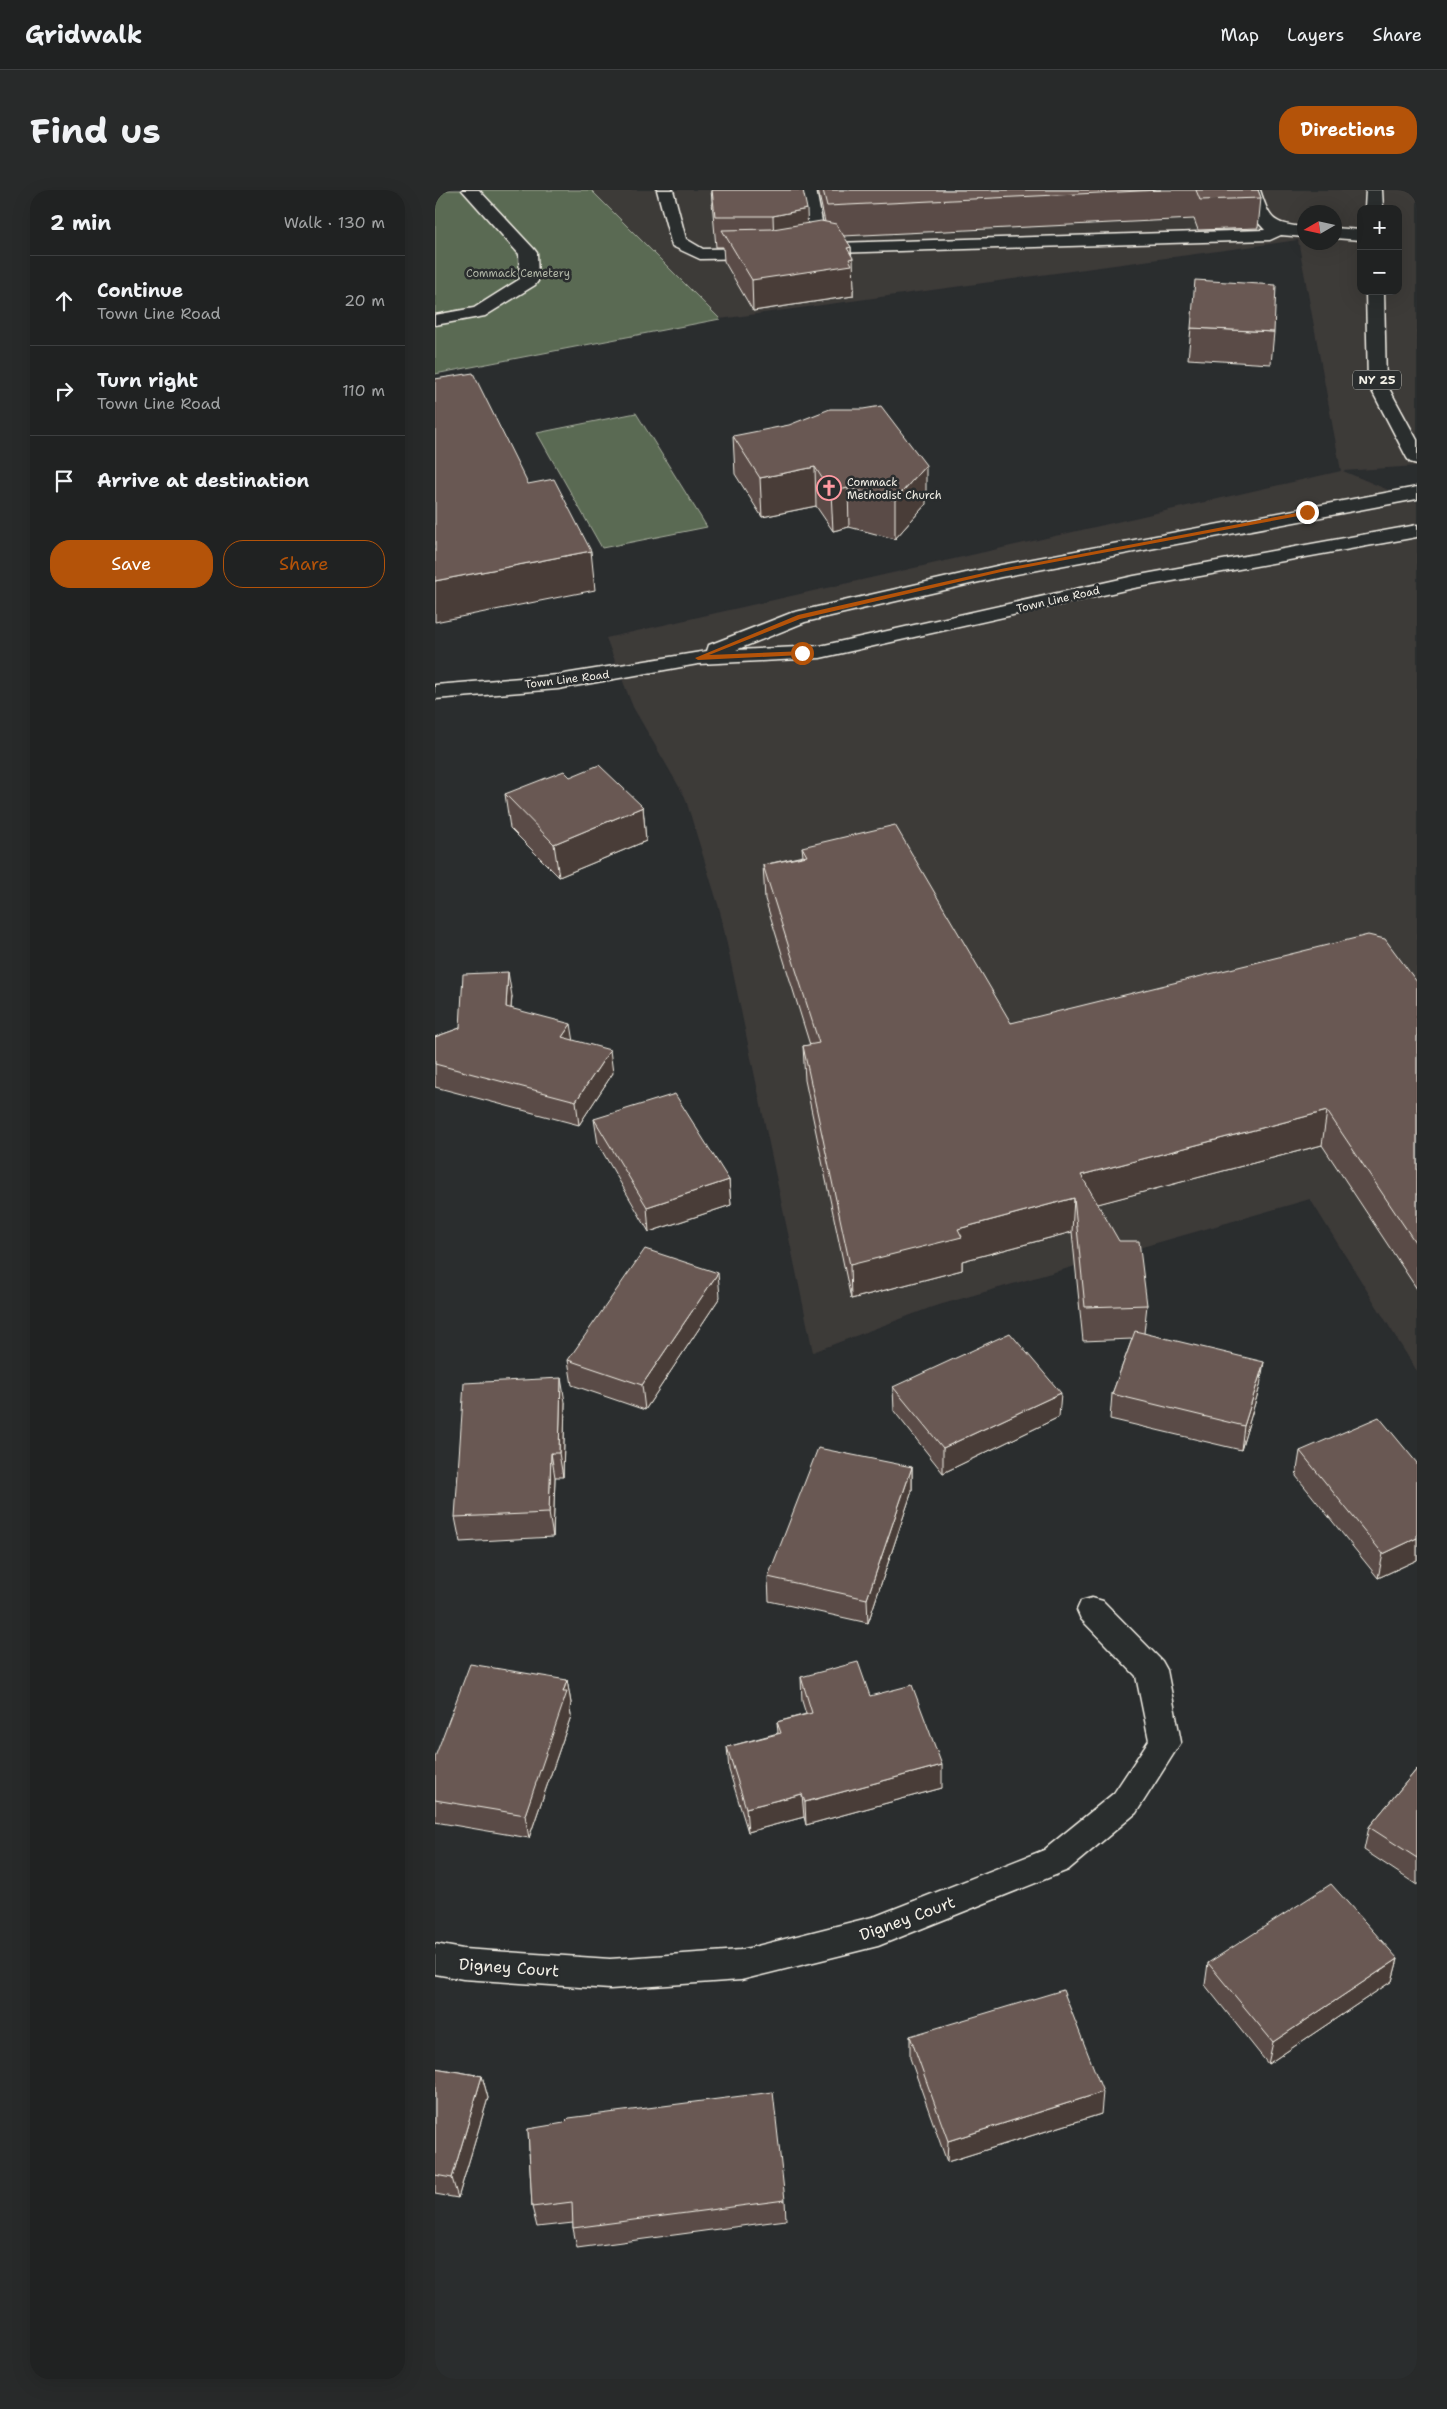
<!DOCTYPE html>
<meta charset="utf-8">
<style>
:root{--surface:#202222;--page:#282a2a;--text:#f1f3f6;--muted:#a2a4a5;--line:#3d3f40;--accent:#b45309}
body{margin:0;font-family:"Shantell Sans",sans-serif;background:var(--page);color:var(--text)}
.controls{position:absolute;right:15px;top:15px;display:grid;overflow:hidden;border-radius:10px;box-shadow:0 5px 20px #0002}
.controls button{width:45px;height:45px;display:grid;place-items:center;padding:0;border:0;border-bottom:1px solid var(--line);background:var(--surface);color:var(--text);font:25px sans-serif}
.compass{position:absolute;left:862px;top:15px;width:45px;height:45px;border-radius:50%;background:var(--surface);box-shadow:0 5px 20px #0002;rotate:261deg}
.stop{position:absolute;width:15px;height:15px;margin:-11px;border:4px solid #b45309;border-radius:50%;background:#fff}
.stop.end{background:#b45309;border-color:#fff;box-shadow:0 1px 5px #0008}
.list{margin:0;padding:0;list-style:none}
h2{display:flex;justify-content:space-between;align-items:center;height:65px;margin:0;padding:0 20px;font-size:21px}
h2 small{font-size:16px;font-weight:400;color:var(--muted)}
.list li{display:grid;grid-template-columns:32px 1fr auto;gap:15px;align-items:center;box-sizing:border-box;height:90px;padding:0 20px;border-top:1px solid var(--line)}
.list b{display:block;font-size:19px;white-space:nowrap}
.list p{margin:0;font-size:16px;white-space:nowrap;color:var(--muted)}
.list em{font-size:16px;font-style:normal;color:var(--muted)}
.actions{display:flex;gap:10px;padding:15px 20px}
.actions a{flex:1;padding:11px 0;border:1px solid var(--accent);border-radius:20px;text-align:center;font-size:18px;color:var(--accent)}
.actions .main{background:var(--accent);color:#fff}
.icon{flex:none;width:28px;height:28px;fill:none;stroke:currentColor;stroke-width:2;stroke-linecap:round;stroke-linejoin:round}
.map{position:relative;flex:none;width:982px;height:2189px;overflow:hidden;border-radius:20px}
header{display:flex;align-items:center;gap:30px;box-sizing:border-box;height:70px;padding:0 25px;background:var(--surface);border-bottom:1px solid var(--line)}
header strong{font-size:24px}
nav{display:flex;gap:28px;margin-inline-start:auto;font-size:18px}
.intro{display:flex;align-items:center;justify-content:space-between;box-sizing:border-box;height:120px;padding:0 30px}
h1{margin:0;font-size:35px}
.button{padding:12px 22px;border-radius:20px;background:var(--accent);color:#fff;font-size:18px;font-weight:700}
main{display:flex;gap:30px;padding:0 30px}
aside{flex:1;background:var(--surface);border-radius:20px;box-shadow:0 5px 20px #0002}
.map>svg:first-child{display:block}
.built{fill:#3d3a39;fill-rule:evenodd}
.green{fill:#5a6a53;stroke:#a7ae9e}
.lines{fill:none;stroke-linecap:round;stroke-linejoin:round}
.lane-casing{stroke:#f4f1e8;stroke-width:3}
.street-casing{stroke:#f4f1e8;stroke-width:3}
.secondary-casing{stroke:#f4f1e8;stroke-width:3}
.primary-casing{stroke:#f4f1e8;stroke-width:3}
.lane{fill:#2a2d2e;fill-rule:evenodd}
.street{fill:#2a2d2e;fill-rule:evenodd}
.secondary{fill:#2a2d2e;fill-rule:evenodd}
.primary{fill:#2a2d2e;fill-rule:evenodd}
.wall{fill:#5a4c47;stroke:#f4f1e8}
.shaded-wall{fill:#4a3e39;stroke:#f4f1e8}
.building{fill:#695852;stroke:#f4f1e8}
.route{fill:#b45309}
.labels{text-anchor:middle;stroke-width:5;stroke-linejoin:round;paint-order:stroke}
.far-park-label{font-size:11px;fill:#afb4a5;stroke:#2a2d2e}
.far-poi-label{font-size:11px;fill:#f4f1e8;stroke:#2a2d2e;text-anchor:start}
.far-street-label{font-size:11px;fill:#f4f1e8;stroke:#2a2d2e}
.shield{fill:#2a2d2e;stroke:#b7b6b0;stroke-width:1}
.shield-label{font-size:12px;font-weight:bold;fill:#f4f1e8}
.near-street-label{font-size:16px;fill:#f4f1e8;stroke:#2a2d2e}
</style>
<header>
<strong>Gridwalk</strong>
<nav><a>Map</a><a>Layers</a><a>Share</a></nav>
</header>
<div class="intro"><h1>Find us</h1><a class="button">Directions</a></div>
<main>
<aside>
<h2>2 min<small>Walk · 130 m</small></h2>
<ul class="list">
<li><svg class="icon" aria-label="ahead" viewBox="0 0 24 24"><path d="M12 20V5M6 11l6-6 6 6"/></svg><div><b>Continue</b><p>Town Line Road</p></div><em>20 m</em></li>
<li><svg class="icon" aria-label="right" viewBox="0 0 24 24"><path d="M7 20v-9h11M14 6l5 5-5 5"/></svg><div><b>Turn right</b><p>Town Line Road</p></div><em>110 m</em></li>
<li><svg class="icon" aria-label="arrive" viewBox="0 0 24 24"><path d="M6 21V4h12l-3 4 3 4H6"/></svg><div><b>Arrive at destination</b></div></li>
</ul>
<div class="actions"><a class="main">Save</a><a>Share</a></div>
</aside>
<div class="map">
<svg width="982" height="2189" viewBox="0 0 982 2189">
<rect width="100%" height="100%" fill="#2a2d2e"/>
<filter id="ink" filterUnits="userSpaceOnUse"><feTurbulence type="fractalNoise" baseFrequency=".02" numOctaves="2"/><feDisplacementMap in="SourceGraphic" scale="10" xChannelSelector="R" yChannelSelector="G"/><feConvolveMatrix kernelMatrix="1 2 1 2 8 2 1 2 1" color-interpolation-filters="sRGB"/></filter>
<g filter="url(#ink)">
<!-- built -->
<path class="built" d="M156,0H982V276L908,281L982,312V1181L875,1009L497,1117L378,1162L285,721L250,607L198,517L171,448L906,281L863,50L285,129ZM926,19H963V101H926ZM869,22H899V52H869Z"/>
<!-- green -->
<path class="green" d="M0,0H156L285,129L0,184Z
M201,223L272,337L167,358L102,243Z"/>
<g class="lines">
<defs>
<path id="lane" d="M27,0H44L99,59L102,63L103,91L100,95L50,126L0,135V125L39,118L85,89L84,64Z
M222,0H238L251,49L268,59L327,58L333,59L336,63L333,67L327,68L265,69L237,56Z
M365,0H381L390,47L400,53L830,40L820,29L809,0H825C835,30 837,34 869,37V47L846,45L835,50L397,63L391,62L373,49Z
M899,38L926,40V50L899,48Z"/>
<path id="street" d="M657,1408L668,1411L727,1471L732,1480L746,1552L701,1623L633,1680L443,1756L306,1790L175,1799L28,1789L0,1784V1754L28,1759L175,1769L306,1760L441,1726L609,1660L679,1603L714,1550L701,1486L646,1429L642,1420L646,1411Z"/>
<path id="secondary" d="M982,297V309L566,387L370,432L301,460L385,456L699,386L982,335V347L699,398L385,468L263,474L123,499L0,509V495L123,485L272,461L274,455L356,423L566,375Z"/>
<path id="primary" d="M931,0H947L948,19H930Z
M931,101H949L951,193L982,250V274L975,272L972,268L933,193Z"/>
</defs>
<!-- lane casing -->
<use href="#lane" class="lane-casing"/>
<!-- street casing -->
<use href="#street" class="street-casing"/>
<!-- secondary casing -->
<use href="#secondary" class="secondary-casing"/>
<!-- primary casing -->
<use href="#primary" class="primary-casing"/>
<!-- lane -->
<use href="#lane" class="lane"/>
<!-- street -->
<use href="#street" class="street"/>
<!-- secondary -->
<use href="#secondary" class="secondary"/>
<!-- primary -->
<use href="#primary" class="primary"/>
</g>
<!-- wall -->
<path class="wall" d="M276,0H368L372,34L390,32L383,0H823L826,8L823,38L763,40L759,29L408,46L416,57L419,99L418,100V106L318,121L289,71L288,57H281Z
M756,138L839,142L836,174L753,169Z
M298,246L491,314L460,349L414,337L398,341L381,316L327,327L300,284Z
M135,587L208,617L211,651L124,687L75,638L70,604Z
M367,657L576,833L982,792V1099L887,955L662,1014L712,1115L709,1143L825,1196L806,1260L675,1229L677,1204L697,1149L648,1151L637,1042L527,1071V1080L416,1109L370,890L368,856L375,855L330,709L328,675L368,666Z
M77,806L76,818L139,850L178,883L144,935L0,897V847L25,838Z
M159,929L294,990L296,1015L214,1042L163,954Z
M285,1107L210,1220L137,1195L133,1170Z
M458,1197L624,1227L508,1283L459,1221Z
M130,1212L128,1287H120L118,1347L25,1352L20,1327Z
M865,1261L982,1273V1370L943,1388L861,1286Z
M477,1277V1301L433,1433L334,1411L333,1387Z
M366,1487L435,1506L507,1598L371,1635L369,1627L313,1642L294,1580L292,1557L343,1543L342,1532L371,1524L367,1511Z
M132,1490L136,1513L135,1519L136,1526L94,1648L0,1632V1567Z
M982,1579V1695L929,1660L934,1637Z
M963,1769L957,1791L833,1874L770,1795L773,1773Z
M475,1846L666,1924L512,1972L475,1868Z
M0,1878L47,1886L53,1908L23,2008L0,2004Z
M93,1939L350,2010L351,2030L142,2058L138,2038V2033L102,2037L97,2017Z"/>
<!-- shaded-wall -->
<path class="shaded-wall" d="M372,19L373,50L339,56L338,26Z
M416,57V69L418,68L419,99L418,100V106L318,121L317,90Z
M491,275V314L460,349V310Z
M380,277L381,316L327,327L325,288Z
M413,298L414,337L398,341L396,302Z
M156,361L160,400L0,432V391Z
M208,617L211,651L124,687L119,654Z
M73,782L77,806L74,841L71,817Z
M136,834L140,858L127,847Z
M175,860L178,883L144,935L141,911Z
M892,921L887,955L644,1019L646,985Z
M294,990L296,1015L214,1042L212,1017Z
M639,1008L637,1042L527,1071V1080L416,1109L415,1075L523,1039Z
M283,1083L285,1107L210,1220L207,1195Z
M829,1172L825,1196L806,1260L809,1236Z
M126,1188L130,1212L128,1287L124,1263Z
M626,1203L624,1227L508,1283V1258Z
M116,1263L120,1287L118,1347L114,1323Z
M477,1277V1301L433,1433L432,1409Z
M982,1348V1370L943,1388L948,1364Z
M132,1490L136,1513L135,1519L136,1526L94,1648L90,1625Z
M507,1575V1598L371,1635L370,1612Z
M367,1604L369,1627L313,1642L311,1618Z
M963,1769L957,1791L833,1874L838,1852Z
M47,1886L53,1908L23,2008L17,1988Z
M668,1902L666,1924L512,1972L513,1951Z"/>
<!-- building -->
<path class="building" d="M277,0H368L372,19L338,26H280Z
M388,0H726L392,16Z
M761,0H823L826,8L765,10Z
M386,31L401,34L416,57L412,58L418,68L414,69L417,75L317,90L287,40L338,39Z
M760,90L841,95L839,142L756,138Z
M38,183L93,294L119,289L156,361L0,391V189Z
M446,216L491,275L460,310L413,298L396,302L380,277L325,288L298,246L354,235L395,219H428Z
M164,575L208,617L119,654L70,604L129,581L135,587Z
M460,635L576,833L933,745L950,749L982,792V1055L892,921L646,985L684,1051H704L712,1115L650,1117L639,1008L523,1039L527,1047L415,1075L368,856L384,853L328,675L372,666L367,657Z
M73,782L71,817L136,834L127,847L175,860L141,911L0,874V847L25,838L28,784Z
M240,904L294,990L212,1017L159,929Z
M210,1059L283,1083L207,1195L133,1170Z
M700,1141L829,1172L809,1236L677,1204Z
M575,1143L626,1203L508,1258L458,1197Z
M126,1188L124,1263H116L114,1323L20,1327L29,1193Z
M944,1227L982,1273V1348L948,1364L865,1261Z
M383,1258L477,1277L432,1409L333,1387Z
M423,1472L435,1506L477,1495L507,1575L370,1612L367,1604L311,1618L292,1557L346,1543L342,1532L377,1523L366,1487Z
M35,1474L132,1490L128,1502H132L90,1625L0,1610V1567Z
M982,1579V1668L934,1637Z
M896,1694L963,1769L838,1852L773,1773Z
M628,1800L668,1902L513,1951L475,1846Z
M0,1878L47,1886L17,1988L0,1985Z
M338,1902L350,2010L138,2038L137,2012L97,2017L93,1939L129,1933L134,1928Z"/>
</g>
<!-- route -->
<path class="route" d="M872,321L874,324L566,382L365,429L274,465L370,461L367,465L263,470L260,468L363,425L566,379Z"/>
<!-- icons -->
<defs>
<symbol id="church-ring" viewBox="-11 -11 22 22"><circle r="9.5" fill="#2a2d2e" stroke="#ff9aa2" stroke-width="1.5"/><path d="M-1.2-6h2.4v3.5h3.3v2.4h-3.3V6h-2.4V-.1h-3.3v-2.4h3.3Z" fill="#ff9aa2"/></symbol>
</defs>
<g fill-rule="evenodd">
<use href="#church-ring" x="380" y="284" width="28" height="28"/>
</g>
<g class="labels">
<!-- far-park labels -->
<g class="far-park-label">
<text x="83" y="87">Commack Cemetery</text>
</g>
<!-- far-poi labels -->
<g class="far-poi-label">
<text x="412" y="296">Commack<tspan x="412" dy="13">Methodist Church</tspan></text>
</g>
<!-- far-street labels -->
<g class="far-street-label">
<text transform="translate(623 409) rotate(-13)" y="4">Town Line Road</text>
<text transform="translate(132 489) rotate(-7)" y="4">Town Line Road</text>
</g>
<!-- shield labels -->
<rect class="shield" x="918" y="180.5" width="48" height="19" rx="4"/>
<g class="shield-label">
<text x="942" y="194">NY 25</text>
</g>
<!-- near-street labels -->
<g class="near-street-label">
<text transform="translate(472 1728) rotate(-20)" y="6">Digney Court</text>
<text transform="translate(74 1777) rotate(4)" y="6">Digney Court</text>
</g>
</g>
</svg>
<div class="controls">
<button>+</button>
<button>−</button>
</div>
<svg class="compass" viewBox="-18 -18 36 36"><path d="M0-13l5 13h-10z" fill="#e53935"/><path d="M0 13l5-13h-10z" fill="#a2a4a5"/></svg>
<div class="stop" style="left:367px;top:463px"></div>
<div class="stop end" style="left:872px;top:322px"></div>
</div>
</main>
